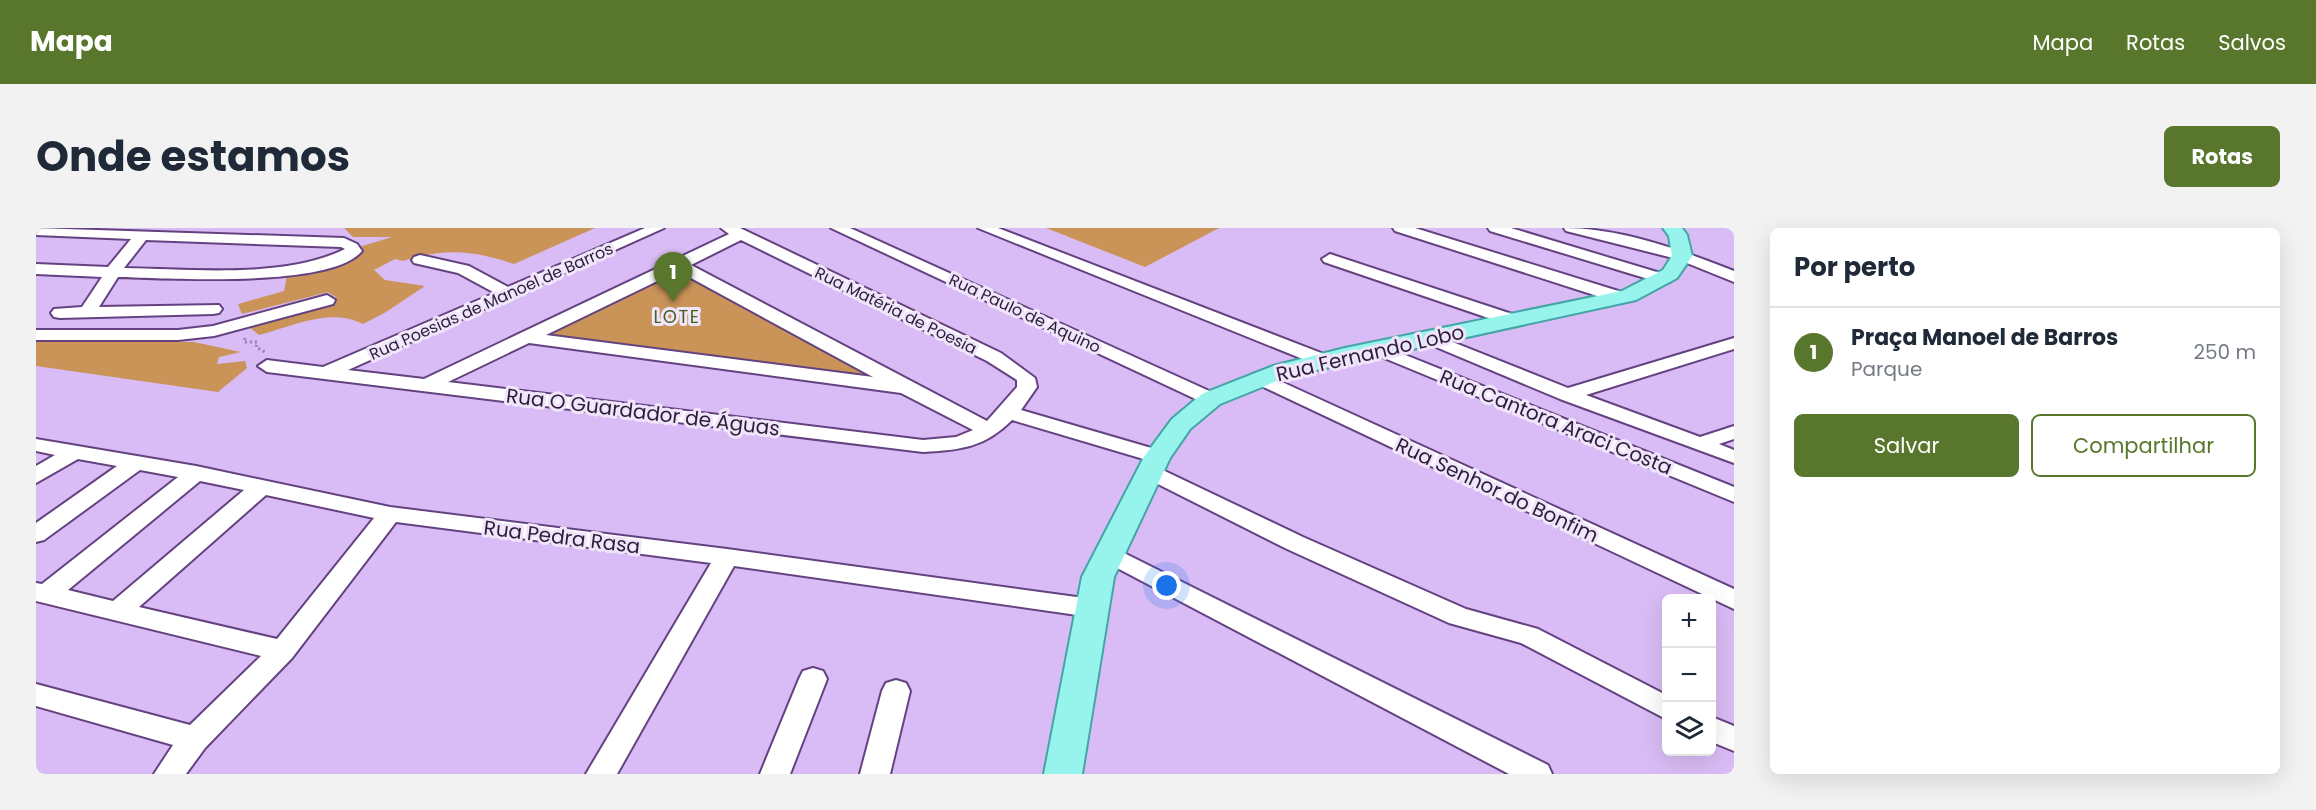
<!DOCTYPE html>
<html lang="pt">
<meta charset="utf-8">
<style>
:root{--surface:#fff;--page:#f2f2f3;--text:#1f2937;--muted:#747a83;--line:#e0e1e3;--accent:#59772c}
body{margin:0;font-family:Poppins,sans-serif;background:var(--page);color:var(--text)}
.controls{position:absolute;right:18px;bottom:18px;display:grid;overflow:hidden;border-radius:9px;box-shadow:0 6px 24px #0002}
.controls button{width:54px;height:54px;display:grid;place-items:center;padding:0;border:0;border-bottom:2px solid var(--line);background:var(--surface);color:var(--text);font:30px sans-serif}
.you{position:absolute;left:1131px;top:358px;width:21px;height:21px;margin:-15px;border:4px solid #fff;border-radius:50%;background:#1a73e8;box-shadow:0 0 0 9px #1a73e833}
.badge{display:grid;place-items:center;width:39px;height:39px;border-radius:50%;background:var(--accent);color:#fff;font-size:20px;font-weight:700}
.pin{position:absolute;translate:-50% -50px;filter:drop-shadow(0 2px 3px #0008)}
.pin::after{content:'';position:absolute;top:32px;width:21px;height:18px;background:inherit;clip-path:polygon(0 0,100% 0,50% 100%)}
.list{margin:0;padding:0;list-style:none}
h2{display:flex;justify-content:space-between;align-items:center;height:78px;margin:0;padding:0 24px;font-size:26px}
h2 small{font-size:20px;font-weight:400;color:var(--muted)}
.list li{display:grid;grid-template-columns:39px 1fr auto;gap:18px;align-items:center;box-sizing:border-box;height:90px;padding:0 24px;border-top:2px solid var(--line)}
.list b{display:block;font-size:22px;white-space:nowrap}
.list p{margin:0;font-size:20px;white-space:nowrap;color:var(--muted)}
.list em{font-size:20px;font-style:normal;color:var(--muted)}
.actions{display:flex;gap:12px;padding:18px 24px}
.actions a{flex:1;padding:14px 0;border:2px solid var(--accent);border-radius:9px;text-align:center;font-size:21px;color:var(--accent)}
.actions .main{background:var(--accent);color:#fff}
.icon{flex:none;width:33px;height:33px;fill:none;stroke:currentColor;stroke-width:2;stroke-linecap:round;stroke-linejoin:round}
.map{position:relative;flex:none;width:1698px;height:546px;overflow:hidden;border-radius:9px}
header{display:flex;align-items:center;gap:36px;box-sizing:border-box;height:84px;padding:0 30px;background:var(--accent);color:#fff}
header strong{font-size:28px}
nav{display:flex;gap:33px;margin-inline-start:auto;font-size:21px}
.intro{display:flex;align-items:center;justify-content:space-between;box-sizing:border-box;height:144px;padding:0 36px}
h1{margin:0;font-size:42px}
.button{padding:15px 27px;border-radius:9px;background:var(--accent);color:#fff;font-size:21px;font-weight:700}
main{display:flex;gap:36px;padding:0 36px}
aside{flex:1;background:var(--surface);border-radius:9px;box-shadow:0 6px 24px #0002}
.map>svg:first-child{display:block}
.green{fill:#ca9458}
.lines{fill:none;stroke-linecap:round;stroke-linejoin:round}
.minor-casing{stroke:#644280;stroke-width:4}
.major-casing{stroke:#45a4a6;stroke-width:4}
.path{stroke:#9881af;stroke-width:3;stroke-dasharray:2 3;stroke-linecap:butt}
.minor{fill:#fff;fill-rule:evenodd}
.major{fill:#97f4ed;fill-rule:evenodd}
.labels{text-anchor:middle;stroke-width:6;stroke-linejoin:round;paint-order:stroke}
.far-street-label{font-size:16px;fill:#2c1e39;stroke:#f0e5fb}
.far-neighbourhood-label{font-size:18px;letter-spacing:1.5px;fill:#46601b;stroke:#f0e5fb}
.street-label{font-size:20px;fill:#2c1e39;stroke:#f0e5fb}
</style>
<header>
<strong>Mapa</strong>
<nav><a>Mapa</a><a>Rotas</a><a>Salvos</a></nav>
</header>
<div class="intro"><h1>Onde estamos</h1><a class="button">Rotas</a></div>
<main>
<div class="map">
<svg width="1698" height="546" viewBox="0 0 1698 546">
<rect width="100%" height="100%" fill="#d9bcf5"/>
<!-- green -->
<path class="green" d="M308,0H559L478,36C436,22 409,20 367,33L359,31L338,42L349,52L389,58L350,84L327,96C294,79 257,98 223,107L213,99L301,70L292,64L206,86L202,76L248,63L251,48L310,34L326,18L356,9H317Z
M1010,0H1183L1109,39Z
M647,45L828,144L821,148L518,108L517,102L631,46Z
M0,112L158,114L205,124L183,129L181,136L209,133L211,140L182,164L0,138Z"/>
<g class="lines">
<defs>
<path id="minor" d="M0,0L308,10L321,16L326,23C295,61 130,50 82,49L63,79L183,77L186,81L183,85L177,86L24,90L18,89L15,85L18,81L46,79L66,49L0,46V36L72,39L95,11L0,7ZM110,12L305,19L309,21C249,51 155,41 88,40Z
M609,0H628L312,142L388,151L693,6L685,0H704L965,125L999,150L1001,159L985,182L1129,224L1132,229L1129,234L1121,235L976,192C949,219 926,222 887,224L231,144L222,138L231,132L287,139L459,65L422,45L378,35L376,32L378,29L384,27L433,38L472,59ZM705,12L951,133L981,152V159L951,193L655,37ZM642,43L837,149L510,107ZM493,115L865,165L937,202L920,209L887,212L412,154Z
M795,0H814L1182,167L1185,171L1175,177L1168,175Z
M942,0H962L1293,128L1295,132L1293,136H1279Z
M1357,0H1379L1592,66L1594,70L1586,75L1580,74L1359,3Z
M1452,0H1475L1634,48L1636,51L1634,54H1622L1454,3Z
M1528,0C1585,0 1645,22 1698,43V54L1641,31L1530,3Z
M1294,26L1485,89L1488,93L1479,98L1473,97L1288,34L1286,31Z
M291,67L299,72L297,76L178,108L142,112H0V102H142L177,98Z
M1394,105L1532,160L1698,110V121L1550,167L1664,209L1698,198V211L1683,216L1698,222V235L1524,171L1388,114L1385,110L1388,106Z
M1342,116L1698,259V274L1336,125L1333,121Z
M1224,144L1698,361V381L1217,154L1215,150L1217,146Z
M0,211L160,238L354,279L691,321L1055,371L1064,373L1068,380L1064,387L1055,389L698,338L581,546H550L675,335L360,294L256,430L169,520L150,546H118L137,517L0,478V456L154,497L225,428L0,373V355L6,356L142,249L104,242L8,312L0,314V295L81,238L42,231L0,255V238L19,227L0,223ZM164,253L208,262L77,373L32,362ZM230,267L338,290L241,411L103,379Z
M1114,236L1267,309L1430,381L1502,401L1630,467V491L1485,415L1413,395L1251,321L1106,248L1103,243L1106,238Z
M1072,317L1512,537L1516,546H1473L1064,331L1060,325L1064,319Z
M777,440L787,443L791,451L754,546H724L763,451L767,443Z
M860,452L870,455L874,463L854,546H824L846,463L850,455Z
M1676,489L1698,498V523L1676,514Z"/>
<path id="major" d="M1627,0H1646L1651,7L1656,28L1641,50L1600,72L1253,148L1184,176L1154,201L1134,230L1078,349L1046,546H1008L1046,349L1108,229L1136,191L1166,166L1237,138L1309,120L1586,63L1627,42L1636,28L1633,8Z"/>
</defs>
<!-- minor casing -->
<use href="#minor" class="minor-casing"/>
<!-- major casing -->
<use href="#major" class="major-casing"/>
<!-- path -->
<path class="path" d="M209,110L208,114H221L220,119L229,124"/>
<!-- minor -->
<use href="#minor" class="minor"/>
<!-- major -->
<use href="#major" class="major"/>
</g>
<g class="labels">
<!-- far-street labels -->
<g class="far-street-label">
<text transform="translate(455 73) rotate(-24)" y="6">Rua Poesias de Manoel de Barros</text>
<text transform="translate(860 82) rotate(26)" y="6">Rua Matéria de Poesia</text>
<text transform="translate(989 85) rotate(25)" y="6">Rua Paulo de Aquino</text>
</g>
<!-- far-neighbourhood labels -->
<g class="far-neighbourhood-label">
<text x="641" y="95">LOTE</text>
</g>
<!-- street labels -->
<g class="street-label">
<text transform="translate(1334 125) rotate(-13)" y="7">Rua Fernando Lobo</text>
<text transform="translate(607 184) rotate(7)" y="7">Rua O Guardador de Águas</text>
<text transform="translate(1520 194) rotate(22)" y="7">Rua Cantora Araci Costa</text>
<text transform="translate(1461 262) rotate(25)" y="7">Rua Senhor do Bonfim</text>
<text transform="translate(526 309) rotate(7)" y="7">Rua Pedra Rasa</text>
</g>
</g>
</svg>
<div class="controls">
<button>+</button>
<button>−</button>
<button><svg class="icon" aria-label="layers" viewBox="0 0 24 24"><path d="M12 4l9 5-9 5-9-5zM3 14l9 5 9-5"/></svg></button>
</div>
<div class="you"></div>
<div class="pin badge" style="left:637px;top:74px">1</div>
</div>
<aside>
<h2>Por perto<small></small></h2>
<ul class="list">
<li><span class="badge">1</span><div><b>Praça Manoel de Barros</b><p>Parque</p></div><em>250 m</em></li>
</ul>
<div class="actions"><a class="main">Salvar</a><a>Compartilhar</a></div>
</aside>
</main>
